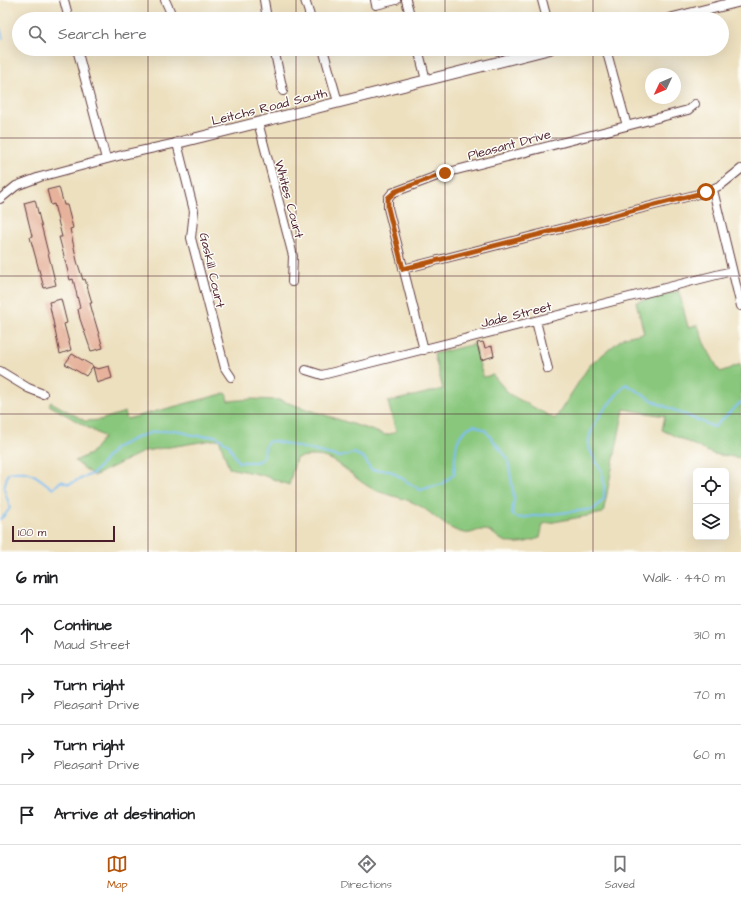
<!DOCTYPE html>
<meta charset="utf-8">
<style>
:root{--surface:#fff;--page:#f6f6f6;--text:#202124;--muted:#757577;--line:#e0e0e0;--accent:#b45309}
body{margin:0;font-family:"Architects Daughter",sans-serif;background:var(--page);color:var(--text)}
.controls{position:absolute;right:12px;bottom:12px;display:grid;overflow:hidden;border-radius:6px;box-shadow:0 4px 16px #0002}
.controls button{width:36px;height:36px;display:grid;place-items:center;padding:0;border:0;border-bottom:1px solid var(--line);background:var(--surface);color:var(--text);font:20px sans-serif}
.compass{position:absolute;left:645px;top:68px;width:36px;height:36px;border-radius:50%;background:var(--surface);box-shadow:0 4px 16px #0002;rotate:226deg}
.scale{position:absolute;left:12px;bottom:10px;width:103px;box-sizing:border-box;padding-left:4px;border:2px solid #4a1f2b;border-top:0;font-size:11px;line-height:14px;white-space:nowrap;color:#4a1f2b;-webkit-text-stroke:3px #fdfcf7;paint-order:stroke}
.stop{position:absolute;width:12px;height:12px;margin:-9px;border:3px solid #b45309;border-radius:50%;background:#fff}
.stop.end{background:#b45309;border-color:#fff;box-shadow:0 1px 4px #0008}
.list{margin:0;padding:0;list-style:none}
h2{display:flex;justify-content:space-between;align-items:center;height:52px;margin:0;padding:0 16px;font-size:17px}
h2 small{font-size:13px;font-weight:400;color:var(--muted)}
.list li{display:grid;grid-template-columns:26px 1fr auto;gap:12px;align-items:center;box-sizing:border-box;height:60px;padding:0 16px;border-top:1px solid var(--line)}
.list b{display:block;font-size:15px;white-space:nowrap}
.list p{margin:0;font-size:13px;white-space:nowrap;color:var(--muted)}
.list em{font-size:13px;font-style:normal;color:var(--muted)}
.icon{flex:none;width:22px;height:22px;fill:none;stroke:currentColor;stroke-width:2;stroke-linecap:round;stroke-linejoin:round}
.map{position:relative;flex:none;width:741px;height:552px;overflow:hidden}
.search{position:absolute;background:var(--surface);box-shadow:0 4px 16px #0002;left:12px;right:12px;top:12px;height:44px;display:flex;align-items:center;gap:10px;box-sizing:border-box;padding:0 14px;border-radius:22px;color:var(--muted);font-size:15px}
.sheet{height:292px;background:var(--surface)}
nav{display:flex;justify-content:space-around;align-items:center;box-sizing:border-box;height:56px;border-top:1px solid var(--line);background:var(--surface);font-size:11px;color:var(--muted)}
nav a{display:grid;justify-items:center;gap:2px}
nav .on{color:var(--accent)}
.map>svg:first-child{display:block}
.green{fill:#89c77d;stroke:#6a7354}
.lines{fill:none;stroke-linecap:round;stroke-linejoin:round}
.stream{stroke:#7fbef3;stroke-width:2}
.building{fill:#e6b29b}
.minor-casing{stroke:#623c41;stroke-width:10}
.tertiary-casing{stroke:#623c41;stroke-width:12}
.minor{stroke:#fff;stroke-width:8}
.tertiary{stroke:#fff;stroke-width:10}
.route{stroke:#b45309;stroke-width:5}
.grid{fill:none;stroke:#4a1f2b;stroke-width:1;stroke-opacity:0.55}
.labels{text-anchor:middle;stroke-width:3;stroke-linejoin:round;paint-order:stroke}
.street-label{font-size:13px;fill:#4a1f2b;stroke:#fdfcf7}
</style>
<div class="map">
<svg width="741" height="552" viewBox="0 0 741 552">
<rect width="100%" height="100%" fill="#fdfcf7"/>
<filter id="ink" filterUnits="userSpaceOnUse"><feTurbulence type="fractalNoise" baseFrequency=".025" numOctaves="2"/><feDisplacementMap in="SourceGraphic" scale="8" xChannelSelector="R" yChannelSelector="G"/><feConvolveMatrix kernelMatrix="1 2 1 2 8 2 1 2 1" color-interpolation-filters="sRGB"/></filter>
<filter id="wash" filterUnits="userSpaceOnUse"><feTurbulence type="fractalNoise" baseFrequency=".012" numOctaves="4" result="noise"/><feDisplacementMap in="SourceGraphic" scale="16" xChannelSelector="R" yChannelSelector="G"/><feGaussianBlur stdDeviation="0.9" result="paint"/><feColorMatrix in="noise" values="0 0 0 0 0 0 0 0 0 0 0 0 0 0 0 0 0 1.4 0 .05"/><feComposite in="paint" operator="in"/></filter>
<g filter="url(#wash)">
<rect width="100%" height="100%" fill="#ede0bf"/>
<!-- green -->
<path class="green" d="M679,291L688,327L698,325L704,343L720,372L741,364V458L713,454L662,430L665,416L624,409L603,513L543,524L540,538C526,542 514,547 500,539C495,535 490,530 484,530C477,529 471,535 464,533C447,530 434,514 420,506C405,497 386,496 371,488C341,471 337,449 296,458L289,485L262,475L229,468L219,439L145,451L94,476L75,461L90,454L104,437L49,405L51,402L85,421L100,420L125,412L127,419L226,393L228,401L252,399L279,400L386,435L396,432L388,402L443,389L434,354L474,344L483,377L493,375L509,394L555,419L589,366L624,337L644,333L636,302Z"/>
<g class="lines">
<!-- stream -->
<path class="stream" d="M0,28L3,38
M0,519L5,515L10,508L4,488L8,473C33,469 34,475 53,489L61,481L69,484L94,473L115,448L140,436L154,432L176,430L195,436H216L228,444L238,462H256L262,459L267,442L274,441L340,457L354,453L364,458L371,470H389L420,490L442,484L454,474C456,453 452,434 474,425L485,430L508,459L514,498L512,514L518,518L594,509L604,499C604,490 605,480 602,472C598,464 593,457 590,450C582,430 615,397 626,384L657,403L714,427L741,402"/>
</g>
<g id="blocks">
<!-- building -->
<path class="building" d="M59,187L64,205H67L73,228L70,229L77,261L83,280L85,279L92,303H90L93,314L103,348L91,351L80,319L78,309L80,308L73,279L70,280L64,256L59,237H62L54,204L51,205L47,190Z
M35,200L56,285L44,288L30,237L32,236L24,203Z
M61,299L67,323L64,324L71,350L60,354L49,302Z
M483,342L485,348L492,346L494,356L481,360L477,343Z
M72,354L93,366L86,376L65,364Z
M109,366L112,378L97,383L93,367L98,369Z"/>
</g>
</g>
<g filter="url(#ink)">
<use href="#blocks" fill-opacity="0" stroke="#623c41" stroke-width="1"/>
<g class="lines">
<defs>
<path id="minor" d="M64,0L69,19
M165,0L170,11
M264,0L267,19
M305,0L311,19
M375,0L376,5L396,0
M406,0L411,19
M542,0L547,19
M77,49L106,159
M274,49L283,91
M323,49L338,102
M418,49L426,80
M606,49L627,126
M258,122L293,256L292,282
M713,190L741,306
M0,199L16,186L40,177L122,155L177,143L194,211L191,238L225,368L231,377
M403,269L706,192L721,185L741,169
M536,321L548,369
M424,350L388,208V198L392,193L445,173L688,110L695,104
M306,370L322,375L732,271
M0,371L28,388L43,394"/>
<path id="tertiary" d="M669,19L741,1
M177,143L550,49"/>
</defs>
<!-- minor casing -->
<use href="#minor" class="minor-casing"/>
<!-- tertiary casing -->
<use href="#tertiary" class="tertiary-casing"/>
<!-- minor -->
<use href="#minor" class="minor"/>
<!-- tertiary -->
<use href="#tertiary" class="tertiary"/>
</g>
</g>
<g class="lines" filter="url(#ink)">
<!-- route -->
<path class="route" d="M445,173L396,191L388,198V208L403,269L706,192"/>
</g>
<!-- grid -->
<path class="grid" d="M148,0V19M296,0V19M445,0V19M593,0V19M148,49V552M296,49V552M445,49V552M593,49V552M0,138H741M0,276H741M0,414H741"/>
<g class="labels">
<!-- street labels -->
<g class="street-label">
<text transform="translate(269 106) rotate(-14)" y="5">Leitchs Road South</text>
<text transform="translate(509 144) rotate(-15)" y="5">Pleasant Drive</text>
<text transform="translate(290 199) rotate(75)" y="5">Whites Court</text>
<text transform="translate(213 270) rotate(77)" y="5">Gaskill Court</text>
<text transform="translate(516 314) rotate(-14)" y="5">Jade Street</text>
</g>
</g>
</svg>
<div class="controls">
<button><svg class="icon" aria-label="locate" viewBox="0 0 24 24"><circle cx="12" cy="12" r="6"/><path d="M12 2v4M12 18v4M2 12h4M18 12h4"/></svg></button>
<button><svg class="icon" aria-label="layers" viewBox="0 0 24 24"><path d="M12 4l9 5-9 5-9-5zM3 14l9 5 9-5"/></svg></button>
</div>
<svg class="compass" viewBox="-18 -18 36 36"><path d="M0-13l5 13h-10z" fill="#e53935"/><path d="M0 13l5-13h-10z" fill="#757577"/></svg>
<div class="scale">100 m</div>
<div class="stop" style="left:706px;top:192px"></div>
<div class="stop end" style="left:445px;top:173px"></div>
<div class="search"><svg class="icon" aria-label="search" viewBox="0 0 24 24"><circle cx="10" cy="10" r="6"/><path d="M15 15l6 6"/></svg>Search here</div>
</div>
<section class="sheet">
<h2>6 min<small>Walk · 440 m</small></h2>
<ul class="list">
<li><svg class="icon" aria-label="ahead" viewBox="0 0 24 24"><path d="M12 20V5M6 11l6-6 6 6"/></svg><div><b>Continue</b><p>Maud Street</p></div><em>310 m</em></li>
<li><svg class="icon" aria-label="right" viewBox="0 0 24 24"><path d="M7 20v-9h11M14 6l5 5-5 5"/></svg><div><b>Turn right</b><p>Pleasant Drive</p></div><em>70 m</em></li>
<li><svg class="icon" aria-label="right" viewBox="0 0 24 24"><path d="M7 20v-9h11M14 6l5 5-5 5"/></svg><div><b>Turn right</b><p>Pleasant Drive</p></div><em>60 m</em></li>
<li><svg class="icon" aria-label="arrive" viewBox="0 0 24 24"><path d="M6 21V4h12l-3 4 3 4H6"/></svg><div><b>Arrive at destination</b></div></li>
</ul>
</section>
<nav>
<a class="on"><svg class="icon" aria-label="map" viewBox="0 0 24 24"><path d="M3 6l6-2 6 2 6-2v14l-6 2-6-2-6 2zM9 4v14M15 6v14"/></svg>Map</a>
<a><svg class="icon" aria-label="directions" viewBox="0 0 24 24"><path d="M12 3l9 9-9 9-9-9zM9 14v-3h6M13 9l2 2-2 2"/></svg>Directions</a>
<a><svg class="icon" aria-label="saved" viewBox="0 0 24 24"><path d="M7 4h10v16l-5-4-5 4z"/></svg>Saved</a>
</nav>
